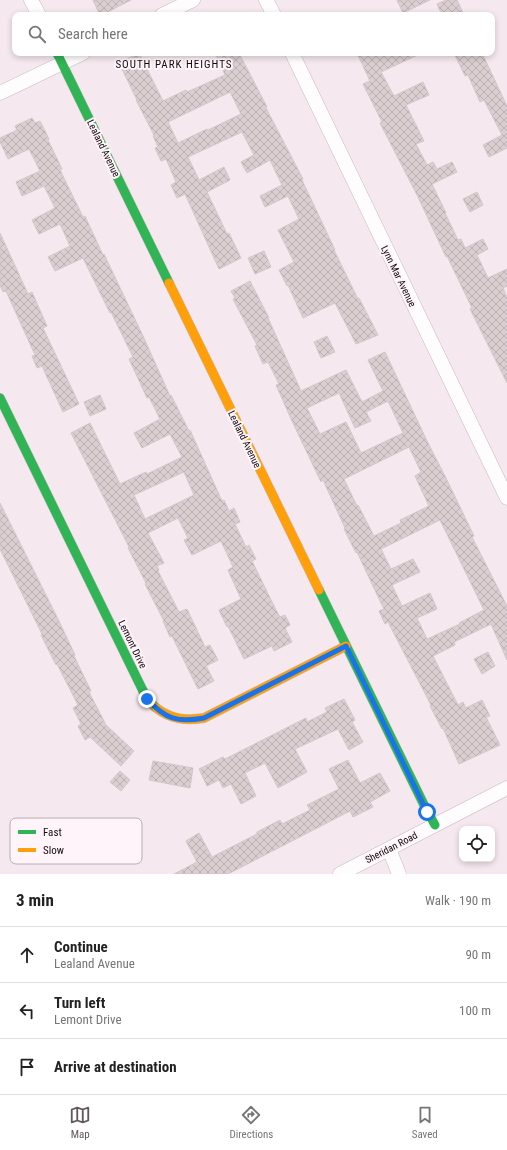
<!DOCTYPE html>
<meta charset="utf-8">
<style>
:root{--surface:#fff;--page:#f2f2f2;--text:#222;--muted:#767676;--line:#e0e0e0;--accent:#61585c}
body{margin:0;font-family:"Roboto Condensed",sans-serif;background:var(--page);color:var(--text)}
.controls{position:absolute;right:12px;bottom:12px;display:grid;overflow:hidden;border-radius:8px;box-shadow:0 2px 6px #0003}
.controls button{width:36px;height:36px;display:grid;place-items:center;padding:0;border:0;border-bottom:1px solid var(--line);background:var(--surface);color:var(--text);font:20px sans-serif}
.stop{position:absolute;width:12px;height:12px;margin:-9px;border:3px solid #1a73e8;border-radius:50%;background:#fff}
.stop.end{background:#1a73e8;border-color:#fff;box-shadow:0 1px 4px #0008}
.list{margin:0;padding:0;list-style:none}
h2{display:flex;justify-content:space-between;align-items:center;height:52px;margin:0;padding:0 16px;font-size:17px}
h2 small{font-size:13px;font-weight:400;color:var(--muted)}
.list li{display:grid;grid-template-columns:26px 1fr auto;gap:12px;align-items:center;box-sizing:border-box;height:56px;padding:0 16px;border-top:1px solid var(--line)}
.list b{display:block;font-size:15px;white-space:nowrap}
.list p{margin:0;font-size:13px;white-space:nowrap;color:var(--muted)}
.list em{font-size:13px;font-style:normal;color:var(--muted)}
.icon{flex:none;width:22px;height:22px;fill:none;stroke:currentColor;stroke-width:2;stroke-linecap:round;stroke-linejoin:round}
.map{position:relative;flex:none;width:507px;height:874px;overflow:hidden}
.search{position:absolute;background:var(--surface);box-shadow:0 2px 6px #0003;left:12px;right:12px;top:12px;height:44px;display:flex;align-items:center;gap:10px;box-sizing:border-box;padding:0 14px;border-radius:8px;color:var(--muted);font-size:15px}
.sheet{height:220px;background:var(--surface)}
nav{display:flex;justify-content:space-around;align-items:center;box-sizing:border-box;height:56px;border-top:1px solid var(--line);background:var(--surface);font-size:11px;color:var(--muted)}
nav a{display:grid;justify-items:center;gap:2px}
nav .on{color:var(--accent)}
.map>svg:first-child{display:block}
.building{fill:url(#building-cross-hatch);stroke:#d2c7cb;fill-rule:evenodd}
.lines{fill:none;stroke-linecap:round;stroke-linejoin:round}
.street-casing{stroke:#c6bcc1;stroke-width:15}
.fast-casing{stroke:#c6bcc1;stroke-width:10}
.slow-casing{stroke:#c6bcc1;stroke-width:10}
.street{stroke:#fefcfc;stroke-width:14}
.fast{stroke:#30b455;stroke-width:9}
.slow{stroke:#ff9f0a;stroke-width:9}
.route{stroke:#1a73e8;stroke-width:5}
.labels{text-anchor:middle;stroke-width:4;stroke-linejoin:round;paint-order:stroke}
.street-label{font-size:10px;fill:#110a0e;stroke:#fef4f9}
.neighbourhood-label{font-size:11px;letter-spacing:1px;fill:#110a0e;stroke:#fef4f9}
.key{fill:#fef4f9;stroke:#b7aeb2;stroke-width:1}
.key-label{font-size:11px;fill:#110a0e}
</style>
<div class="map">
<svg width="507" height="874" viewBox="0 0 507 874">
<defs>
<pattern id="building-cross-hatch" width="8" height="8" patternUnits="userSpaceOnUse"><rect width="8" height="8" fill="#dbced1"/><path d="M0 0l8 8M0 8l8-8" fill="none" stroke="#bbb0b2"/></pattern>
</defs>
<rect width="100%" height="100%" fill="#f5e8ee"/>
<!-- building -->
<path class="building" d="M93,0H131L102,15H100Z
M397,0H430L403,13Z
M446,0H457L464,15H442L437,4Z
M139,53L163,101L186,90L187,92L225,75L215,53H239L267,107L266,108L303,179L302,180L335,250H334L358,299L359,298L378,335L356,344L335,303L303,318L288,285L287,286L279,270L294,262L278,230L299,219L288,196L265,207L260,196L282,185L270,160L247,173L241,162L254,155L242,132L188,157L199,180L224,167L230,180L207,192L227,234L229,233L241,258L219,269L185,194L177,198L171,185L176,182L166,159L161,161L155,148L158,147L153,136L154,135L136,100H137L119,63ZM230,92L241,114L208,130L207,129L178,143L168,122Z
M357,53H422L381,72L394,96L423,82L429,95L406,105L424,141L416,144L427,165L433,162L437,169L452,162L457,172L432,184L446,213H445L458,240L461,239L465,248L483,239L488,249L477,255L488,278L507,269V286L503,288L507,298V383L470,309L472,308L447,256L446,257L418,197L380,123L382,122L363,84L370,81Z
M454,53H482L507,106V148L489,157L483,145L502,135L484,100L480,102L468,75L465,76Z
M32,118L35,123L40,121L49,139L48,140L62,169L60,170L83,217L85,216L103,255L104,254L143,336L170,396L171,395L189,431L190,430L222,501L224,500L229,511L234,508L240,522L235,524L246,547L249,545L256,559L252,561L276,610L280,617L285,615L290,625L285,628L292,642L274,651L272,646L244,659L228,626L227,627L219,610L241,599L228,570L233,567L221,541L192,555L184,540L188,538L178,518L148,533L164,563L157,566L159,570L158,571L179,612L187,609L205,647L210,645L218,660L206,666L214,681L198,689L172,636L170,637L163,621H164L145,584L146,583L128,548L129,547L71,433L90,423L120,484L146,472L147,474L182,457L170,434L142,448L134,433L160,419L149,397L147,398L129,359L133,357L111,312L110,313L83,258L55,271L48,257L70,246L60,224L39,234L32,220L55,208L44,186L22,196L16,182L40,171L29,149L8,159L0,142V138L17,130L15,126ZM184,472L194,495L145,519L134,495Z
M477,192L483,205L470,212L463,199Z
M0,233L28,294L32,292L47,326L43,328L79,404L63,412L42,366L37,368L32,356L35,355L6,291L3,292L0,285Z
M264,251L271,267L255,274L248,258Z
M250,281L269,318H268L301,391L346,370L362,402L383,391L368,360L385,352L428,443L446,478L474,536L472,537L507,606V660L491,624L454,642L455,645L433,656L458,705L463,702L466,708L482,700L490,716L486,717L500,745L459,764L443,728L442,729L430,706L431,705L388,622L385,624L379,611L384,609L379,599L357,552L356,553L344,529L345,528L323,480L321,482L292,421L276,385L279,384L268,362L263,364L255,346L257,345L233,299L235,298L231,291ZM339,393L355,428L371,421L366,412L388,401L403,433L361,453L346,422L320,434L307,408ZM409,447L421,472L415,476L429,506L400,520L401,523L374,536L358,505L357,506L344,479ZM440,520L484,610L459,623L460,624L427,639L417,618L437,609L430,593L402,606L392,585L420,572L413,559L391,569L381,549Z
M327,336L335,352L321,358L314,342Z
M100,395L106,409L90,416L84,402Z
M0,503L58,619L75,655L74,656L91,691L89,692L106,725L134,751L121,766L90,737L85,740L78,726L81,724L73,708L78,705L57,664L56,665L41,635L42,634L0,549Z
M488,652L495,666L482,674L474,659Z
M344,699L355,720L352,722L363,742L349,750L338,729L295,749L307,772L278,788L265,763L245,773L256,796L241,804L231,784L223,788L219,780L207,786L199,769L223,757L225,759L306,718L307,722L327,712L325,708Z
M348,760L360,783L380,773L390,791L370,802L373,807L353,817L350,811L228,874H174L197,862L186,841L199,833L212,857L257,834V832L280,820L282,824L310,810L307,805L339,789L329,769Z
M153,761L193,768L190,788L149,780Z
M120,771L130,780L121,791L110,782Z"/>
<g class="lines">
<defs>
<path id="street" d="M31,0L39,15
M266,0L274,15
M162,15L193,0
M292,53L507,498
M0,93L83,53
M389,849L399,874
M340,874L507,788"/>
<path id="fast" d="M57,53L169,283
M0,398L147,699L155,707
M319,590L426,809L435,825"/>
<path id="slow" d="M169,283L319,590
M155,707C170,719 185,721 204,718L346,646"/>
</defs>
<!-- street casing -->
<use href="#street" class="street-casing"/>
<!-- fast casing -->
<use href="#fast" class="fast-casing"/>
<!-- slow casing -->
<use href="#slow" class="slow-casing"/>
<!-- street -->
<use href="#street" class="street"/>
<!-- fast -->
<use href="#fast" class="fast"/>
<!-- slow -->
<use href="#slow" class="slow"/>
</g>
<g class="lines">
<!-- route -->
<path class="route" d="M147,699C165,719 178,723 204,718L346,646L427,812"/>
</g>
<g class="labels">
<!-- street labels -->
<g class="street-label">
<text transform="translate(104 148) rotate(64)" y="4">Lealand Avenue</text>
<text transform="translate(399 276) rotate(64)" y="4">Lynn Mar Avenue</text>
<text transform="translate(245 439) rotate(64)" y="4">Lealand Avenue</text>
<text transform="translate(133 644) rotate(64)" y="4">Lemont Drive</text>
<text transform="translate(391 847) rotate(-27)" y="4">Sheridan Road</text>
</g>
<!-- neighbourhood labels -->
<g class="neighbourhood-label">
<text x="174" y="68">SOUTH PARK HEIGHTS</text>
</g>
</g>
<!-- legend -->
<rect x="10" y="818" width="132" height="46" rx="6" class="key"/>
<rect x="18" y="830" width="18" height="4" fill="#30b455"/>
<rect x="18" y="848" width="18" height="4" fill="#ff9f0a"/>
<g class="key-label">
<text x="43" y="836">Fast</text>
<text x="43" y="854">Slow</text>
</g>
</svg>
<div class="controls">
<button><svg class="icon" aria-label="locate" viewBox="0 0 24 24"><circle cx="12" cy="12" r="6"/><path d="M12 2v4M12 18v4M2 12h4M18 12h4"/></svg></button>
</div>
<div class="stop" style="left:427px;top:812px"></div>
<div class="stop end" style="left:147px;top:699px"></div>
<div class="search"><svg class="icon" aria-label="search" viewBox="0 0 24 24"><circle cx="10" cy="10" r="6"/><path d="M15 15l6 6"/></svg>Search here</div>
</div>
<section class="sheet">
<h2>3 min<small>Walk · 190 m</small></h2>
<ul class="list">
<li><svg class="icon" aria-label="ahead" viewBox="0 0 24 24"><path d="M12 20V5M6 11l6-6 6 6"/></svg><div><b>Continue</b><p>Lealand Avenue</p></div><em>90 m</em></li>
<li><svg class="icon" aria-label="left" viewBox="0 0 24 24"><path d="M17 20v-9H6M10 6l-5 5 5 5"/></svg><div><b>Turn left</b><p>Lemont Drive</p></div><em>100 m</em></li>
<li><svg class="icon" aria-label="arrive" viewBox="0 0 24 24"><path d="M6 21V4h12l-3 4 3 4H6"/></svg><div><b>Arrive at destination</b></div></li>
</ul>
</section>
<nav>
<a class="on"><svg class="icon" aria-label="map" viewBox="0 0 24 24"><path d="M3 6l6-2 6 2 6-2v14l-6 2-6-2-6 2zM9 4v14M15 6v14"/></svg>Map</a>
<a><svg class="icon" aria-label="directions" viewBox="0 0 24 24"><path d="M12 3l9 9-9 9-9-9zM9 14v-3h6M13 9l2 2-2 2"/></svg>Directions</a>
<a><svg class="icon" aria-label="saved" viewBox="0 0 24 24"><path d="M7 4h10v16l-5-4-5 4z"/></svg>Saved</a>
</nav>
